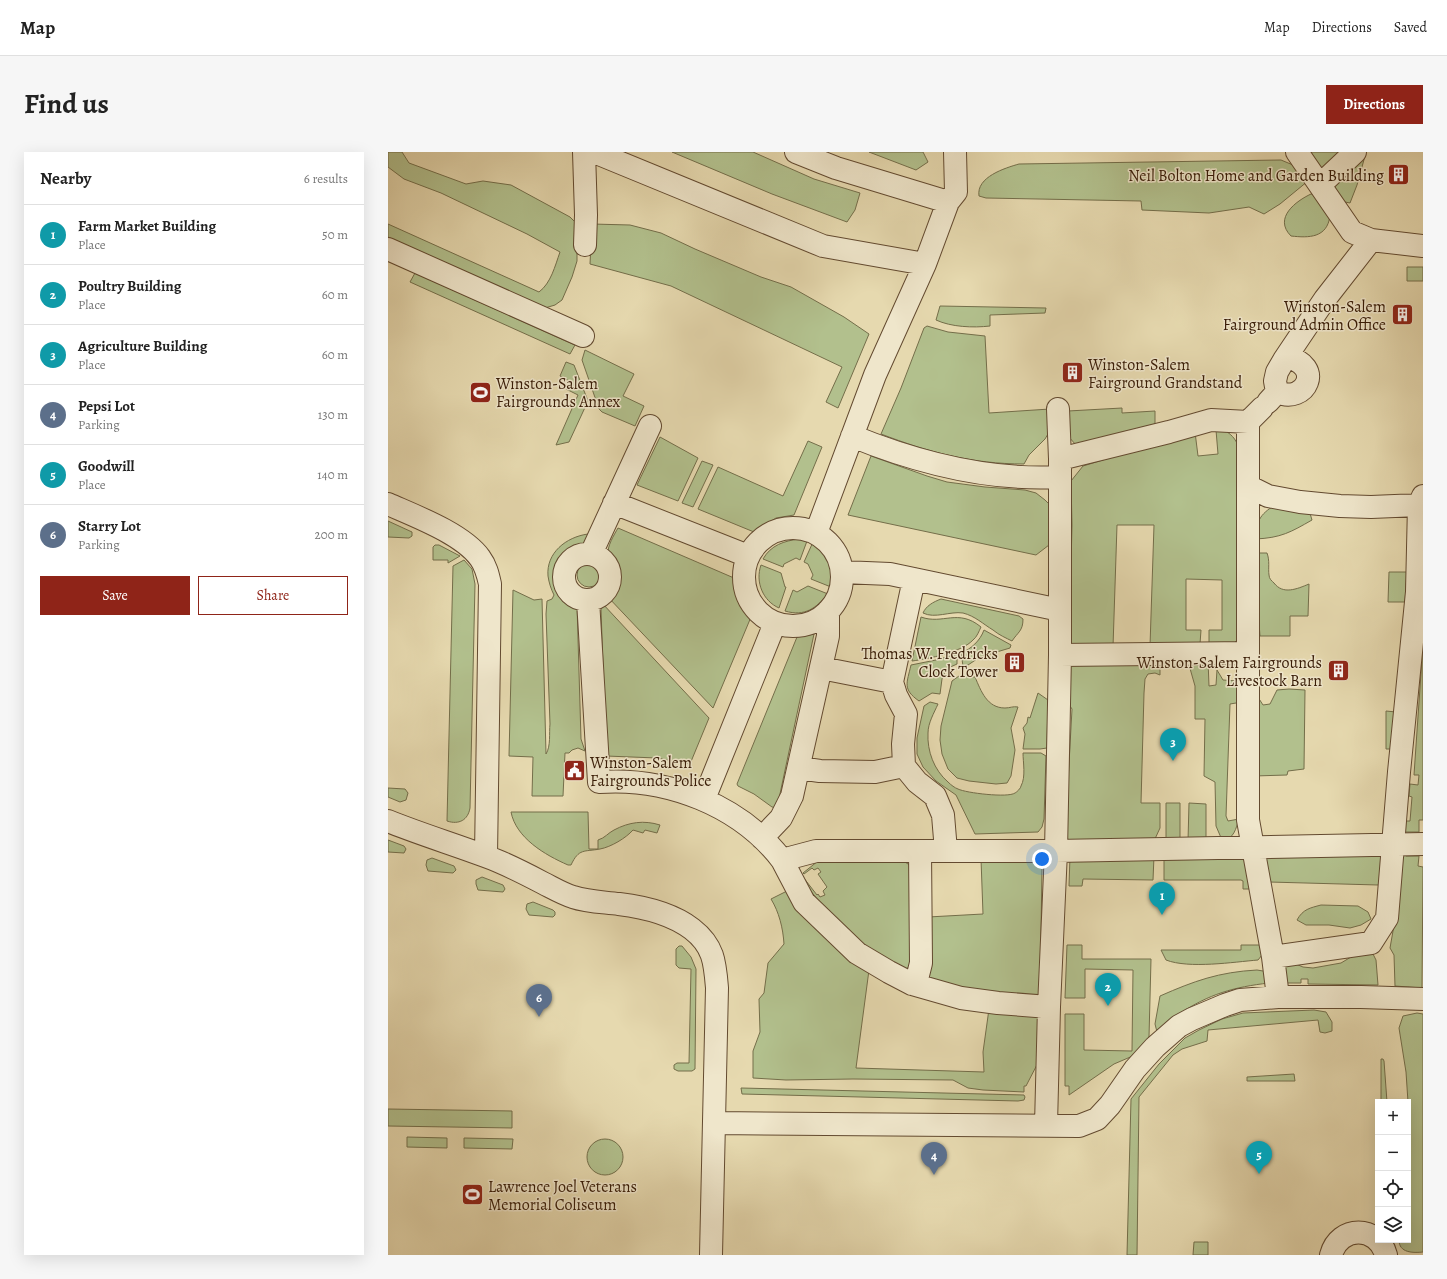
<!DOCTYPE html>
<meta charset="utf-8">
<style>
:root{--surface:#fff;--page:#f6f6f6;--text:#222;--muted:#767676;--line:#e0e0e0;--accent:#8f2418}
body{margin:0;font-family:Alegreya,serif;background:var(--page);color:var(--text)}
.controls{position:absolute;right:12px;bottom:12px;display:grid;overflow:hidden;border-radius:0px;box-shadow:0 4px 16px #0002}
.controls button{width:36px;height:36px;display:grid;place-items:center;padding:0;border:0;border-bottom:1px solid var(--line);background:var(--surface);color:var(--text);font:20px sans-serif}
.you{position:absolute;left:654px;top:707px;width:14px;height:14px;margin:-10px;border:3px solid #fff;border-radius:50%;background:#1a73e8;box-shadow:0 0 0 6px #1a73e833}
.badge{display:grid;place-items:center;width:26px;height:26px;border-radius:50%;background:var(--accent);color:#fff;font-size:13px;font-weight:700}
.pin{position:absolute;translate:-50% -33px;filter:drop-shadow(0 1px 2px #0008)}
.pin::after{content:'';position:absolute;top:21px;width:14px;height:12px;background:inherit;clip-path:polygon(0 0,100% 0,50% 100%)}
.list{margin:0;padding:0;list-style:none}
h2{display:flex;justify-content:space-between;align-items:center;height:52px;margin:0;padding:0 16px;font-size:17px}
h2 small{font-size:13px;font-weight:400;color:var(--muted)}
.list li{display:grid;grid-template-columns:26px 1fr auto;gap:12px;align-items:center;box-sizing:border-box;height:60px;padding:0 16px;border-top:1px solid var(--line)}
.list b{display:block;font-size:15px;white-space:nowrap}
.list p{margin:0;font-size:13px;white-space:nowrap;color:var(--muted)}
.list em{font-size:13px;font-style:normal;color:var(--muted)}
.actions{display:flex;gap:8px;padding:12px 16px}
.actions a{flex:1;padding:9px 0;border:1px solid var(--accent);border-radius:0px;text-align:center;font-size:14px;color:var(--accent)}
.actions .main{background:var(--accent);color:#fff}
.icon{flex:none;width:22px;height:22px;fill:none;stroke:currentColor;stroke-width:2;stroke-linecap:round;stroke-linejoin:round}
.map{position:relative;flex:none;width:1035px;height:1103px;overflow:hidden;border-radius:0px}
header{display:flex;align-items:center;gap:24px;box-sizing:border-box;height:56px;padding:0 20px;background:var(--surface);border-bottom:1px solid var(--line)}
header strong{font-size:19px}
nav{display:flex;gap:22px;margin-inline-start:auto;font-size:14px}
.intro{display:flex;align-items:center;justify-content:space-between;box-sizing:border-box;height:96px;padding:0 24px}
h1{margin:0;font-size:28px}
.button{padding:10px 18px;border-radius:0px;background:var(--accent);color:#fff;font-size:14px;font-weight:700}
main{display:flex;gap:24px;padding:0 24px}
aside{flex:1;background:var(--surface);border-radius:0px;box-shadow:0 4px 16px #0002}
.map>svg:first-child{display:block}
.green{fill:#b2c08d;stroke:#746e4a}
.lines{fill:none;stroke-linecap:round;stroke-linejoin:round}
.minor-casing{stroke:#634a30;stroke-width:24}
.minor{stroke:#efe6cb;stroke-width:22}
.labels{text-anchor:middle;stroke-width:3;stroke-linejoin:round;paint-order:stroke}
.poi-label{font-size:16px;fill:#371b06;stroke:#efe6cb;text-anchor:end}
</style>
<header>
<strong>Map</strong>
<nav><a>Map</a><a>Directions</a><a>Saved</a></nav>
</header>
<div class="intro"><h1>Find us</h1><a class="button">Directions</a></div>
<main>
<aside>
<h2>Nearby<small>6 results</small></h2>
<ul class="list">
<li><span class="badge" style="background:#0f9aa8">1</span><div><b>Farm Market Building</b><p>Place</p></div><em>50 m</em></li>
<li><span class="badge" style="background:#0f9aa8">2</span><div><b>Poultry Building</b><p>Place</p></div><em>60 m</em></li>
<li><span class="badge" style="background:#0f9aa8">3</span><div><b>Agriculture Building</b><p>Place</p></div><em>60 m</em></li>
<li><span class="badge" style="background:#5c6f8a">4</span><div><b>Pepsi Lot</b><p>Parking</p></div><em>130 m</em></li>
<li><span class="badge" style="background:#0f9aa8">5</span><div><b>Goodwill</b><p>Place</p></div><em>140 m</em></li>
<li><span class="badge" style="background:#5c6f8a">6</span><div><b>Starry Lot</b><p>Parking</p></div><em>200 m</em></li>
</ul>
<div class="actions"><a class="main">Save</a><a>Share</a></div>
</aside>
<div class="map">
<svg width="1035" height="1103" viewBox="0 0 1035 1103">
<rect width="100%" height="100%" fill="#e6d9af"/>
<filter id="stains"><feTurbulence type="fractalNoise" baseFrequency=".005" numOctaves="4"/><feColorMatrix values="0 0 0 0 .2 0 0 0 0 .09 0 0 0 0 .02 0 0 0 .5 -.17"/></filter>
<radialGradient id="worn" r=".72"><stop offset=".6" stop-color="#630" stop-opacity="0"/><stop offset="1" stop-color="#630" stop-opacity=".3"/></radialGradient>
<!-- green -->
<path class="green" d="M0,0H14L21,11L78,32L95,29L123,33L182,65L189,72V109L184,125L174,148L167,153L157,156L99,131L0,85V72L151,140C163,131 167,114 172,100L139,82L53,41L16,27L0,15Z
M284,0H365L426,27L472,41L467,58L459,70L384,42Z
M481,0H535L540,10L528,18Z
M923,0H954L932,22L923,4Z
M973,3L977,4L969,33L962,51L957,50L939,32Z
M893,8L905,13L920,29L892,52L876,62L861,55L821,61L754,58L753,49L598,46L591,44C588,25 617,16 631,12Z
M923,42H928L942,64C939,86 921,86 903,84C885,66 908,49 923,42Z
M204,72L242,73L273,81L307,97L373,125L403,135L456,165L481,182L450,256L438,250L454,215L283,134L202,112Z
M1019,115H1035V129H1019Z
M27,121L187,193L182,202L22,130Z
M552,154L658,156L657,161L602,163V174C585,176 563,175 548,168Z
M539,174L560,180L597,184L601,261L662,257L663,277L657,287L641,303L636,312C584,312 540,300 493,282L513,236L536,176Z
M197,198L246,222L235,244L256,254L247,274L214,260L211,257L194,208Z
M178,210L186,213L200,249L181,290L168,293L190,243L178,237L181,229L172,224Z
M734,256V261L767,259V272L688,293L680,284V259Z
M833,276C843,282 848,286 851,297L850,487L846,491L821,492V478H834V428L798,427V478H813L812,492L762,494L766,373H729L725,495L687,497L681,491L684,373L683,329L695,314L807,280L810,304L830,302L828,278Z
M272,285L310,306L290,349L249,333Z
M420,289L434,295L406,363L388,366L366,380L310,357L330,315L395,344Z
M483,304L539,324L559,330L597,335L637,338L648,341L657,348L667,358L661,393L648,403L460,363Z
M314,309L325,313L305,355L294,351Z
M887,353L921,358L924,368C903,380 893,386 867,387C869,369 871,363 887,353Z
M0,369L24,380V384L21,386L0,385Z
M230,376L346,426C349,441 353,453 363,465L325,556L219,444C226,434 230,424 225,411C224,409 221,406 220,403C219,394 226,383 230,376Z
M200,382C199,385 198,389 197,391C194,396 188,398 184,401C173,409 170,424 176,436C179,443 185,447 189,453L193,587L197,599L190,596L184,598L181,601H177L175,644H144L145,605L121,604L125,438L146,448L154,447L158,602C163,594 161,581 162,572L158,462L159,449L164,447L166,443C163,437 161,431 160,424C158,401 178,385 200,382Z
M411,387L419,389L412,408L408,406L396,412L395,415L375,407C383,393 396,389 411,387Z
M425,390C439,402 447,416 443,435L423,427L425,423L420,412L416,410Z
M47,393H51L72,404L60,411V408H45V395Z
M867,398L872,401H879C882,409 880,416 881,423C881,427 884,429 886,431C895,443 909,437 921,432L920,464H902V484H872L868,432Z
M76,408L84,417L87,432L82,656C80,668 71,673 59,669L65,414Z
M189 423a12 12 0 1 1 24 0a12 12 0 1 1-24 0Z
M373,413L393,421L397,435H398L391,456C375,449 367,430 373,413Z
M1001,420H1019L1017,450H1000Z
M420,434L440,442C428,456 417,465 397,459L405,438L409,440Z
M553,447L631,464L635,467C635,479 630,480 624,489C618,486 611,483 605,478C595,472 587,464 575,461C562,459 547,467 535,461C538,454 545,450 553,447Z
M214,451L321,566L302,612L269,606L218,604L213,457Z
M533,465C555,473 570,456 593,475C591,479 589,485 585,488C574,500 540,507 524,509Z
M596,478L623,493L622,496L592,505L580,513L575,514L573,501C583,497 592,489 596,478Z
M426,482L389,656L384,655L366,642L350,634L349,632L409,485Z
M1035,492V668H1031V680H1012V669H1022L1024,645L1021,644L1022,632L1030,633L1031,623H1026Z
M569,502V512L558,517L554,527L552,542L544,541L531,549C514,537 519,531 523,513L548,508Z
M802,508H820L821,534L828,533L829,518L835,528L850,529L853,555L848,551L842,552L838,664L840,669L851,667C848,676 846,688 834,688L828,674L827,630L816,624L817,567H807V534L801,513Z
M772,509V523L767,521L760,522L757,527L756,541L753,651H772V676L766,689L683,690L677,685L684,557L678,548L679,517L684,513Z
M571,524L587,525C593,539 599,556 617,556C622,556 625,554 630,555L623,576L627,598L623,624L619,631L608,632L581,629L569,626L560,617L554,602L552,588L553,574L564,529Z
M901,537L917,538L916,617L900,619L899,623L866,624L868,542L875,553L882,552L889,538Z
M650,541L660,548L659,596L652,597H635L637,582L635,576L639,571L640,565L642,566Z
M542,550L550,552C546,561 540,571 540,581C539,599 546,618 560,630C563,633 567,636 570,637C578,641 620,646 627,641C629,640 633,636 633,634C638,625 635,610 635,601H653L658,604L656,667L654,675L650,680L587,682L568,643L548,629L535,615L529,602V586L536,554Z
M998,559L1008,560L1006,597H998Z
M0,636L17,637L20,641L18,648L12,650L0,645Z
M778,651H792V689H778Z
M801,651L818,652V689H800Z
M123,660H200L201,697H210V688C217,686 220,681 226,678C241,670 256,668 272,673L269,681L257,678L255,681L245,678C238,686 223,695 212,697C196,700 191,696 183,713H180C157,703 128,686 123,660Z
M0,688L16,694L18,697L16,701L0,700Z
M1017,699L1018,704H1031L1030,714L1035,715L1034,836L1007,834L1006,803L1002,796L1005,779L1009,733V710Z
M998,700L995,727L990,733L881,730L876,704Z
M857,703L864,737H855V729L853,728H776V704Z
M682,704H766L765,728L695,727L694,734H681Z
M44,706L66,714L68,718L65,721L40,719L38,713L39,708Z
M593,707H650L654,716L652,844L597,841L539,826L540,765L595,762Z
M514,708L523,714L525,814L517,817C500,807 481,797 465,784C445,767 428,747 413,726L415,725L429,743L430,742L432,745L437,743L435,739L439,735L430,722L433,720L430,716L426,718L424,716L416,722L415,721L430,709Z
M94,725L115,733L117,737L115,740L90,738L88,732V728Z
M401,738L481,818L468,916L596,920L595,900L601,857L651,862L653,905L638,934H636V940L595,938L580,936L565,928L465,927L398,928L365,926V899L372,880L371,847L376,841L380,811L396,792C395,776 391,760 383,747Z
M145,750L165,758L167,760V763L165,765L141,763L138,757L139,752Z
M933,753L970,754L980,760L983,767L973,773L962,776L941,773H918L909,768C915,757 922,756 933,753Z
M679,793H694V807H763L761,885L747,903L726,912L681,943V934H677V862H696V898L744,899L745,818L697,817V846H677Z
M853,793H874V803L870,808C846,810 801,817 778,808L773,798H853Z
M291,794H294L303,805L308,817L307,917L304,919H290L286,917V913L289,911H301L303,817L291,816L288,813V797Z
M974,802H985L988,808L990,833L920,832V827H913V831H897L894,813L903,810L915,815L925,816L953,811L963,805Z
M869,818L875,819L880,822L881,831C846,835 821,842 791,862C782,867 776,871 769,880L767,872L772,844C806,829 831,820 869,818Z
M926,858L938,860L944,870V879L937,881L932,880L930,868L820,878L819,889L794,897L785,903L751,945L749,1103H739L743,947L771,912L797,886L811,878L834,867L855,861Z
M1029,861L1035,862V1100C1025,1101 1011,1101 1011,1088H1020V950L1018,920L1011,876L1015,864Z
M993,907H995L996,909L999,950H993Z
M906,922L907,929H859V925Z
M353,936L636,943L637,945L636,948L630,949L354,942Z
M0,957L124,959V976L0,974Z
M19,985L59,986V996L19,995Z
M76,986L125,987L124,997L76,996Z
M199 1005a18 18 0 1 1 36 0a18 18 0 1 1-36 0Z
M806,1090H820V1103H805Z"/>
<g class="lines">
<defs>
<path id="minor" d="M196,0L198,63L197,93
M206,0L435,94L537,112L560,50L568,40L567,0
M408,0L448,16L560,50
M909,0L964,80L983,88L1035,94
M932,33L967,0
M0,97L195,184
M889,240C918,253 937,213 898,205
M880,250L889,240L887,229L889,220L896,208L937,147L983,88
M874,256L860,270V668L885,805L890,845
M670,257L672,307
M464,284C530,311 599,329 672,325
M860,334L880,344L912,350L952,354L983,355L1031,353
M226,351L360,404
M0,352C27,364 75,382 92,406C98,414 100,423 102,432L98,704
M356 425a49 49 0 1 1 98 0a49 49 0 1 1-98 0Z
M428,381L487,223L537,112
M176 425a23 23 0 1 1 46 0a23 23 0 1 1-46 0Z
M203,402L262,274
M454,420L502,422L672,458
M526,427L504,530L508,543L518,562L515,592L516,614L529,630L547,644L555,663L558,699
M200,448L211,630C279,625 352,653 394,708
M860,501L672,503L668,699L1035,692
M672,503V307L781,280L823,268L860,270
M433,516L504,530
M411,616L432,619L487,620L516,614
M316,647L387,471
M0,669C32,682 65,692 97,704C117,711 136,721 155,731C165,736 175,742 185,745C200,750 216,750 231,752C256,755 283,761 304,777C326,794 327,811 329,836L323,1103
M374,686L393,666L404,644L440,484V459
M885,805L983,791L999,766L1011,620L1029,440L1031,353L1035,344
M524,832L530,823L533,811L532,699
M326,971L691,974L709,967L722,953L747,917L767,895L791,874L804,867L837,853L852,848L890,845H973L1035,847
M658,973L661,855L668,699H428L394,708L416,750L469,801L501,820L524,832L573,846L610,851L661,855
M943,1103C951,1073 990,1073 998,1103"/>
</defs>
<!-- minor casing -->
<use href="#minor" class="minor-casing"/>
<!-- minor -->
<use href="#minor" class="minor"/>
</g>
<!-- icons -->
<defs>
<symbol id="building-square" viewBox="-11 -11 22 22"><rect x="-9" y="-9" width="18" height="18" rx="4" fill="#8f2418" stroke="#efe6cb"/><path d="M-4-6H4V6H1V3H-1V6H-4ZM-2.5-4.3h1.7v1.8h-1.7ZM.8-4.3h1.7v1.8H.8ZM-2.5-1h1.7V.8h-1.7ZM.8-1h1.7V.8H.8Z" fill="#fff"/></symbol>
<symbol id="stadium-square" viewBox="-11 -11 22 22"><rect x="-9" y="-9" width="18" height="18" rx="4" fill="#8f2418" stroke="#efe6cb"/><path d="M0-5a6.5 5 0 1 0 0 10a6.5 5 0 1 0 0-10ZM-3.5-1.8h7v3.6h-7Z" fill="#fff"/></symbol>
<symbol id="civic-square" viewBox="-11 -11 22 22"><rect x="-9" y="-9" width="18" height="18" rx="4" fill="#8f2418" stroke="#efe6cb"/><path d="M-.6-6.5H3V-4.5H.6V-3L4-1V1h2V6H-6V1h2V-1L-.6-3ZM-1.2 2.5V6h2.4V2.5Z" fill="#fff"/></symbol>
</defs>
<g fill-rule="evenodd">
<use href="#building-square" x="998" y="10" width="25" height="25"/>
<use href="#building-square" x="1002" y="150" width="25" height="25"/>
<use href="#building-square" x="672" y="208" width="25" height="25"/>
<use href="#stadium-square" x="80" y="228" width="25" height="25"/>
<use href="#building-square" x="614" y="498" width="25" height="25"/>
<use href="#building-square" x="938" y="506" width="25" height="25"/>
<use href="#civic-square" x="174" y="606" width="25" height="25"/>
<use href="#stadium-square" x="72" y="1030" width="25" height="25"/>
</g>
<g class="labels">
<!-- poi labels -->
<g class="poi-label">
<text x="996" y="29">Neil Bolton Home and Garden Building</text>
<text x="998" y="160">Winston-Salem<tspan x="998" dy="18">Fairground Admin Office</tspan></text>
<text x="700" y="218" text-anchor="start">Winston-Salem<tspan x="700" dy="18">Fairground Grandstand</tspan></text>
<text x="108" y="237" text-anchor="start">Winston-Salem<tspan x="108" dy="18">Fairgrounds Annex</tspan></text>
<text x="610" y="507">Thomas W. Fredricks<tspan x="610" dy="18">Clock Tower</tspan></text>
<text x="934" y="516">Winston-Salem Fairgrounds<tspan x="934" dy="18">Livestock Barn</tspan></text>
<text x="202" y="616" text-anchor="start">Winston-Salem<tspan x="202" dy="18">Fairgrounds Police</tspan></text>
<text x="100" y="1040" text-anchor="start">Lawrence Joel Veterans<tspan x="100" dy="18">Memorial Coliseum</tspan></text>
</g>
</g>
<rect width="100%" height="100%" filter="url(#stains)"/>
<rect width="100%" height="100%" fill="url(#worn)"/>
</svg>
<div class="controls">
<button>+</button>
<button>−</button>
<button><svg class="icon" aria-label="locate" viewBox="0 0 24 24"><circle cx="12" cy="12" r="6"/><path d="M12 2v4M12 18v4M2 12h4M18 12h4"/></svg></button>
<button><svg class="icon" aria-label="layers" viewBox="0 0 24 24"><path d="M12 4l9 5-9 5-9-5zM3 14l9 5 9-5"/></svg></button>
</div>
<div class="you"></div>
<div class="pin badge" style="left:774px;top:763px;background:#0f9aa8">1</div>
<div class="pin badge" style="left:720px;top:854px;background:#0f9aa8">2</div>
<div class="pin badge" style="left:785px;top:609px;background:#0f9aa8">3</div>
<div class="pin badge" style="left:546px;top:1023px;background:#5c6f8a">4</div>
<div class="pin badge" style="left:871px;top:1022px;background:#0f9aa8">5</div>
<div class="pin badge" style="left:151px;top:865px;background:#5c6f8a">6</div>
</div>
</main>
